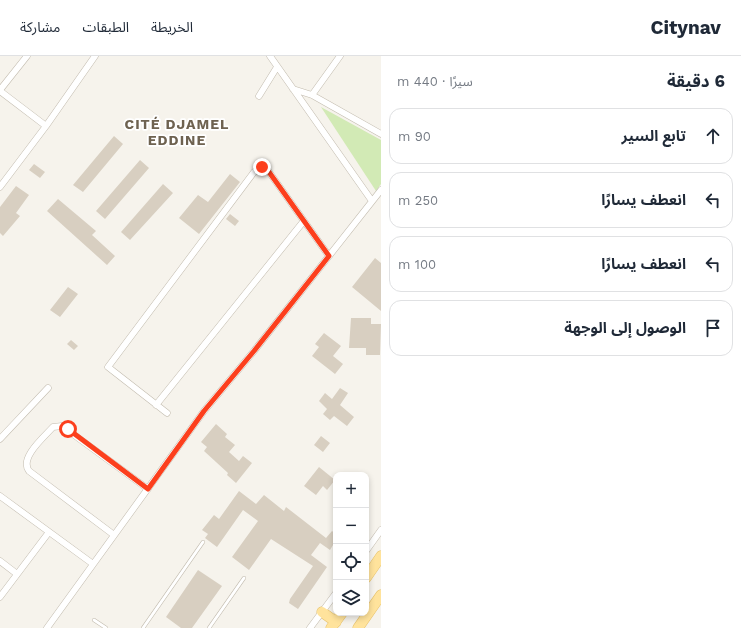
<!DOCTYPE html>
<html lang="ar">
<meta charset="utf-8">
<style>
:root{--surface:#fff;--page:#f2f2f3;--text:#1f2937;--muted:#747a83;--line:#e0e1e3}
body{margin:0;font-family:"Work Sans","Noto Sans Arabic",sans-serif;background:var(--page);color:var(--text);direction:rtl}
.controls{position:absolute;right:12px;bottom:12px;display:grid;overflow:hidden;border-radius:8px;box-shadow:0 2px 6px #0003}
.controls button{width:36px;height:36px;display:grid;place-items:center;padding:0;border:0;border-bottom:1px solid var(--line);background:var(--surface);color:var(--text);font:20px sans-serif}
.stop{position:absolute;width:12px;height:12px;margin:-9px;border:3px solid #fc3f1d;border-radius:50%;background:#fff}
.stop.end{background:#fc3f1d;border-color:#fff;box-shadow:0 1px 4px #0008}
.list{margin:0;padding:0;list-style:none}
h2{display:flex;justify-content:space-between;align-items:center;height:52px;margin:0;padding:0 16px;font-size:17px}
h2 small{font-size:13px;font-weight:400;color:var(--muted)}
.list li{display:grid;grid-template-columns:26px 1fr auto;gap:12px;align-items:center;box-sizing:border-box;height:56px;margin:0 8px 8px;padding:0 8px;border:1px solid var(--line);border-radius:12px}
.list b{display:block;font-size:15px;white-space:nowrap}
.list em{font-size:13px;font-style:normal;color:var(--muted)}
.icon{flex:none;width:22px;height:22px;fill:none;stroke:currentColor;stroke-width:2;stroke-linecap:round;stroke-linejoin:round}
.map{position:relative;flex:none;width:381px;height:572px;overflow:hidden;direction:ltr}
header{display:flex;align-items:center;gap:24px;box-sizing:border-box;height:56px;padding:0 20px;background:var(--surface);border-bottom:1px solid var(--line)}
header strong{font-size:19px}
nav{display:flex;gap:22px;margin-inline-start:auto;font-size:14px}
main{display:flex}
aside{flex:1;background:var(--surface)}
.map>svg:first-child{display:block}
.green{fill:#d2eab5}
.building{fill:#d8cfc1}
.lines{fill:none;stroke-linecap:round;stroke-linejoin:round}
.service-casing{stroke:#c2bbae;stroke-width:4}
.minor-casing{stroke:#c2bbae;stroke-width:7}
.primary-casing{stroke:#e6c16a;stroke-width:11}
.service{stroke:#fff;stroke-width:3}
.minor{stroke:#fff;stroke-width:6}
.primary{stroke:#ffe39c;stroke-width:10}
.route{stroke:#fc3f1d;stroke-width:5}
.labels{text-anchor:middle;stroke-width:3.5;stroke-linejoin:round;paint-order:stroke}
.district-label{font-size:14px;font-weight:bold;letter-spacing:1px;fill:#6e6250;stroke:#fff}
</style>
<header>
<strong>Citynav</strong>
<nav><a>الخريطة</a><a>الطبقات</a><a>مشاركة</a></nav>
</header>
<main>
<aside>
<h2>6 دقيقة<small>سيرًا · 440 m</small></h2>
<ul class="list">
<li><svg class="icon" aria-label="ahead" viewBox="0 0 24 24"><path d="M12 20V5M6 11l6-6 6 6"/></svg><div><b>تابع السير</b></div><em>90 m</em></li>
<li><svg class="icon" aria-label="left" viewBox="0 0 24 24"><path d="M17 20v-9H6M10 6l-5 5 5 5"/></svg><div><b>انعطف يسارًا</b></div><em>250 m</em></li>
<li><svg class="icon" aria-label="left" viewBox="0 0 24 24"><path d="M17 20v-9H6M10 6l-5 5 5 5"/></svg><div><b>انعطف يسارًا</b></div><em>100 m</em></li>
<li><svg class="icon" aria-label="arrive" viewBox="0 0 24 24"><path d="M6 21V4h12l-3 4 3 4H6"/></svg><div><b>الوصول إلى الوجهة</b></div></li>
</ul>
</aside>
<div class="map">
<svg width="381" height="572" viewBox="0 0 381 572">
<rect width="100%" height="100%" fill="#f6f3ec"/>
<!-- green -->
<path class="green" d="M321,51L381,84V128L376,135Z"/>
<!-- building -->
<path class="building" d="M114,80L123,88L83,136L73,129Z
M140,104L149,112L105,163L96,155Z
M34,108L45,116L40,122L29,114Z
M230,118L240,126L199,178L179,162L198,139L208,146Z
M163,128L173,137L130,184L121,176Z
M16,130L29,139L16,157L20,160L3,180L0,177V151Z
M58,143L96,175L92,179L115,200L107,209L47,155Z
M230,158L239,165L235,170L226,163Z
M375,202L381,207V255L352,231Z
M68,231L78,238L60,261L50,254Z
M351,262H371V268H381L380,299H366V292H349Z
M324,277L341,290L333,300L343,308L335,318L312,300L319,291L315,288Z
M71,284L78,290L74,294L67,288Z
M340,332L348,337L340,349L354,361L347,370L334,360L330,364L323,358L327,353L319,345L325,337L332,343Z
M216,368L227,378L225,381L235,389L229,396L239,405L243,400L252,407L236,427L227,419L228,417L204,395L207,391L201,386Z
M321,380L330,387L323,396L314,389Z
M319,411L335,424L327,434L323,430L316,439L304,430Z
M239,435L256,448L264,439L284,455L286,451L326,482L332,475L336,478V484L330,494L320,487L311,499L327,511L298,553L289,547L290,543L313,510L271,483L249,514L232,501L258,465L243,454L217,491L205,482L208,478L202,474L214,459L219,463Z
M198,514L222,530L192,572H181L166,561Z"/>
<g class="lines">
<defs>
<path id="service" d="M94,564L106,572
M143,572L203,486
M209,572L244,522"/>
<path id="minor" d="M270,0L372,145
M293,33L312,39L381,78
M0,34L27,0
M0,35L46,70
M312,39L340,0
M259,40L277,11
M0,131L46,70L95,0
M156,349L303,166
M167,357L108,311L254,116L263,111L269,116L329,200
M0,383L48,332
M0,440L93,508
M114,479L29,415C19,402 44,381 53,371L62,370L148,433
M366,495L381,474
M0,505L17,518
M0,541L49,476
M47,572L204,355L254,295L381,134
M310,572L336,537"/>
<path id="primary" d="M366,522L381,500
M322,556L336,566
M331,572L342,557
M358,572L381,539"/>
</defs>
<!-- service casing -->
<use href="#service" class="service-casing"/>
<!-- minor casing -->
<use href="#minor" class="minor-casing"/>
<!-- primary casing -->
<use href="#primary" class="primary-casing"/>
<!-- service -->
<use href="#service" class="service"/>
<!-- minor -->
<use href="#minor" class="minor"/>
<!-- primary -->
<use href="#primary" class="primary"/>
</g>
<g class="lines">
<!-- route -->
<path class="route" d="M68,373L148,433L204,355L254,295L329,200L269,116L262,111"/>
</g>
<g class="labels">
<!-- district labels -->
<g class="district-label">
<text x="177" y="73">CITÉ DJAMEL<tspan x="177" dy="16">EDDINE</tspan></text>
</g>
</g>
</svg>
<div class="controls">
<button>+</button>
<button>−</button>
<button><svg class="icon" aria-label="locate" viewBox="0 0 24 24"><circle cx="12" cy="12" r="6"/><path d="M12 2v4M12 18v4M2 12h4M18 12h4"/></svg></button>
<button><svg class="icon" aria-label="layers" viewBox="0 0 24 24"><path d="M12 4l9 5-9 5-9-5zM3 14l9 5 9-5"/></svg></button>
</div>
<div class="stop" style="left:68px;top:373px"></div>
<div class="stop end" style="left:262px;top:111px"></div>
</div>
</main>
